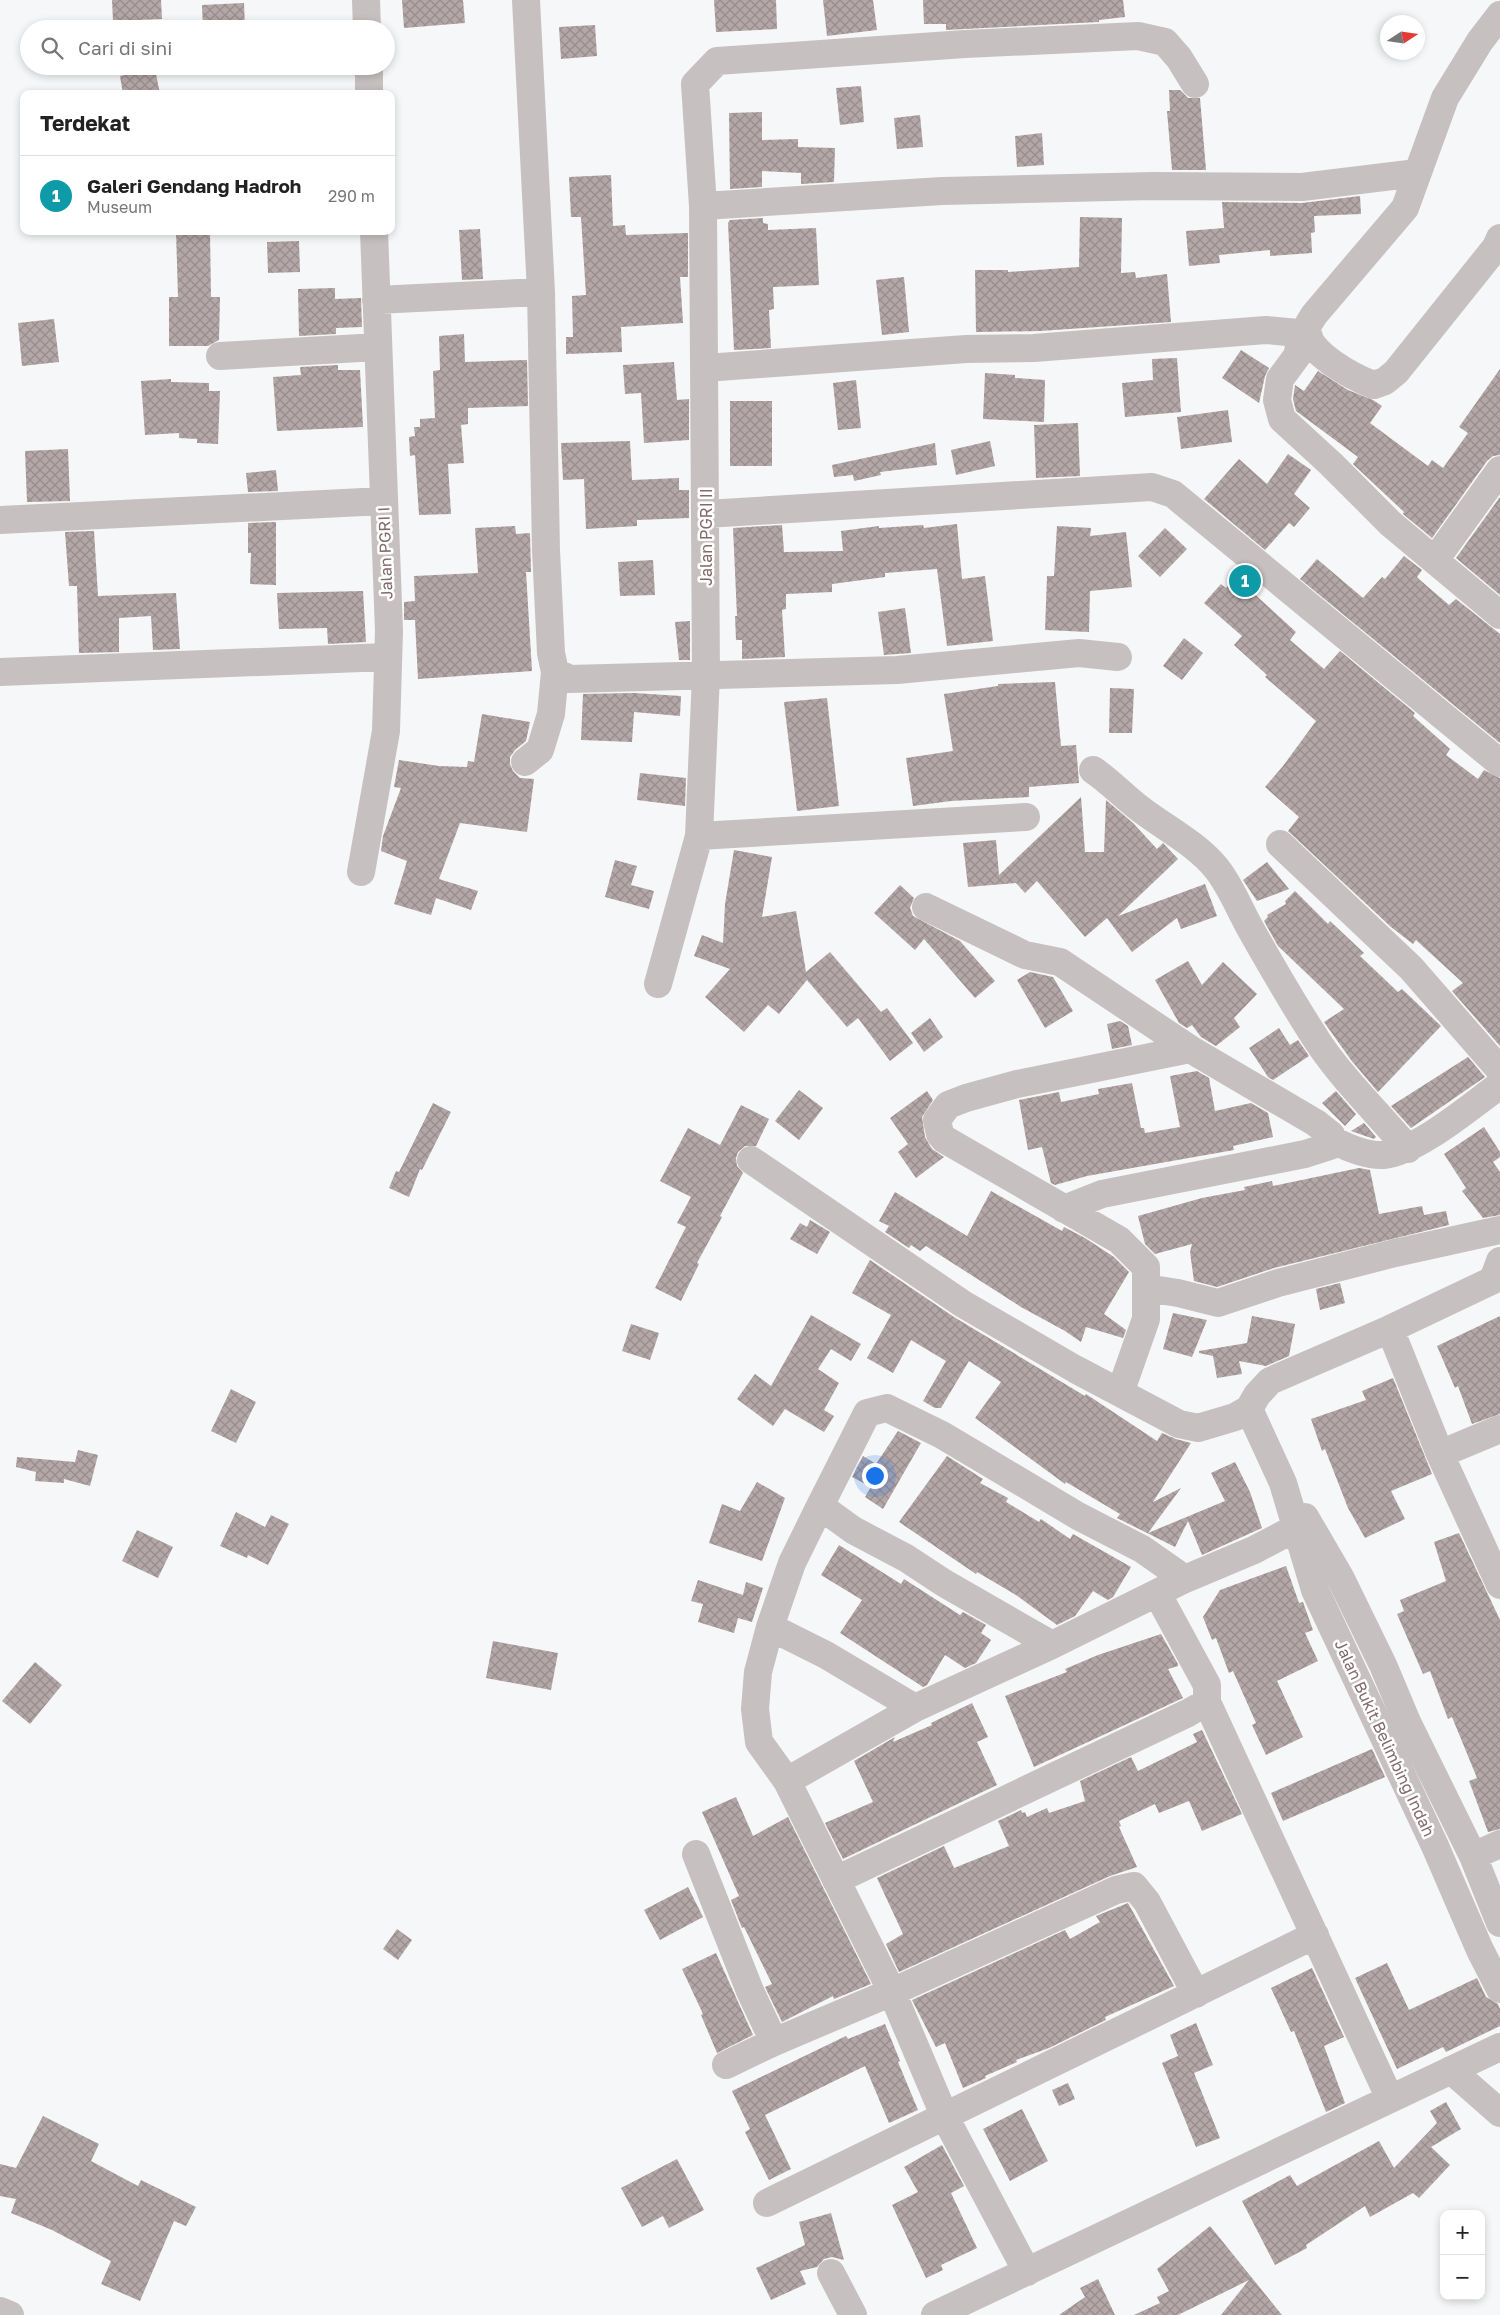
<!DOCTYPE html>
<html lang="id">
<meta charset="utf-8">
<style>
:root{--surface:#fff;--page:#f2f2f2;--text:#222;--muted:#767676;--line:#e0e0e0;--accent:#d93025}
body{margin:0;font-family:"Golos Text",sans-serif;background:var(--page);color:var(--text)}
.controls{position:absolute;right:15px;bottom:15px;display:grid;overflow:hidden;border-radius:10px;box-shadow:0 2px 8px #0003}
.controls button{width:45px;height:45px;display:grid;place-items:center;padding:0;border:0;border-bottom:1px solid var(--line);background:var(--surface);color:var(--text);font:25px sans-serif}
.compass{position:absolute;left:1380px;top:15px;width:45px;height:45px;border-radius:50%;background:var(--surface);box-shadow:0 2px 8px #0003;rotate:78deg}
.you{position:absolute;left:874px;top:1475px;width:18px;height:18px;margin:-12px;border:4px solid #fff;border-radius:50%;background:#1a73e8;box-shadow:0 0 0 8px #1a73e833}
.badge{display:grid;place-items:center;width:32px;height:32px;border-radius:50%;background:var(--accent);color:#fff;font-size:16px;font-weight:700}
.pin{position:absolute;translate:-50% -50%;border:2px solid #fff;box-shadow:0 1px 5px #0006}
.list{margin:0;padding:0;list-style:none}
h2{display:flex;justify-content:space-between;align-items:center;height:65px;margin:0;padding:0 20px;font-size:21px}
h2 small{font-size:16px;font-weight:400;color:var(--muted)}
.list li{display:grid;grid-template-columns:32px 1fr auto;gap:15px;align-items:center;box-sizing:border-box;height:80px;padding:0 20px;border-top:1px solid var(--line)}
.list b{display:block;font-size:19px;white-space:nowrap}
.list p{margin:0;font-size:16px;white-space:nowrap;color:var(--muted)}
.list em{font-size:16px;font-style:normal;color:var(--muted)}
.icon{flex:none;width:28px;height:28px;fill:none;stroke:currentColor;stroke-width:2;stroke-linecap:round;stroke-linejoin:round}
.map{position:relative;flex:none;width:1500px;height:2315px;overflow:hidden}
.search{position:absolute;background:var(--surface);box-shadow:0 2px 8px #0003;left:20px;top:20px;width:375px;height:55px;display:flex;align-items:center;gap:12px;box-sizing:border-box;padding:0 18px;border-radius:28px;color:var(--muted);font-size:19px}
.panel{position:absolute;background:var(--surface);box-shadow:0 2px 8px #0003;left:20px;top:90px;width:375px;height:145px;border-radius:10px}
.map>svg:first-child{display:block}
.building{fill:url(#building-cross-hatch)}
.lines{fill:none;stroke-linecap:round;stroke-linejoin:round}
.minor{stroke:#c7c0c0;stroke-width:28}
.labels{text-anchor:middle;stroke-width:5;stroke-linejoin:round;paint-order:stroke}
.street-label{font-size:16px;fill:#836a6b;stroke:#fff}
</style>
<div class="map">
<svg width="1500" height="2315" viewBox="0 0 1500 2315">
<defs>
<pattern id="building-cross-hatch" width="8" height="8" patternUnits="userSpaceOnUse" patternTransform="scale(1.25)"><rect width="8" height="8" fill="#b4a7a7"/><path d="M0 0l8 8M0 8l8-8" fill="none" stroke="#988c8c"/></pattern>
</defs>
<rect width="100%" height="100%" fill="#f6f7f8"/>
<!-- building -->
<path class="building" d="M112,0H161L162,19L113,21Z
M402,0H463L465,23L404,28Z
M714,0H776L777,29L716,32Z
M823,0H873L877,30L827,36Z
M923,0H1123L1125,17L1099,20V22L946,30V24H924Z
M244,3L245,29H203L202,5Z
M595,25L597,56L561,59L559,27Z
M155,69L160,94H123L120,76Z
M861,86L864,122L840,125L836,88Z
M1169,90H1180L1188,98H1200L1206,170H1172L1167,111H1170Z
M762,112V140L798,139V147L835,148L834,182L801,184V173L762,171V187L730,189L729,113Z
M920,115L923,147L897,149L894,118Z
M1042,133L1044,165L1017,167L1015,136Z
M611,175L613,226L625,225L626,235L688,233V277H680L683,323L621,327L622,352L566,354V337H573L572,296L586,295L581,217H571L569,177Z
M1360,196L1361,214L1314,216L1315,232L1311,233L1312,253L1270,256V250L1219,255L1220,263L1189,266L1186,231L1224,228L1222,202L1302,203Z
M1080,217L1122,218L1121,273L1135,272L1136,278L1167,274L1171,322L1040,331L976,332L975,270H1008V272L1079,267Z
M763,218V223L768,224V230L816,228L819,285L773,287L774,309L769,310L771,348L734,350L728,223L730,220Z
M480,229L483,279L462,280L459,230Z
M176,231H210L211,297H220L219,340L208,346H169V297H178Z
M299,241L300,272L268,273L267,242Z
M904,277L909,332L882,335L876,280Z
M335,288V299L361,298L362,327L336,328V334L299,336L298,289Z
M54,319L59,362L22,366L18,323Z
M464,334L465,362L527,360L528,406L468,408V424L461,425L464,463L448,464L451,514L419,515L415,455L410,456L409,437L415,436L414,427H420V419L435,418L433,371L440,370L439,336Z
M1241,350L1269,368L1265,376L1259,403L1222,378Z
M1177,358L1181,412L1125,417L1122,383L1153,380L1152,359Z
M674,362L677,400L689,399V440L644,443L641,393L625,394L623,365Z
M338,365V370H360L363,427L277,431L273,377L301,375L300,367Z
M1500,369V455L1493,456L1487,461L1432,538L1403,514L1404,512L1353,464L1358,457L1296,411L1293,399L1295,385L1304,391L1318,371L1348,390L1373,400L1382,406L1370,423L1428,466L1432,460L1443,468L1468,433L1459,427Z
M985,373L1015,375V378L1045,380L1044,422L983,419Z
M171,379V382L209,383V391H220L218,444L197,443V439L179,438V433L145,435L141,381Z
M856,380L861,428L838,430L833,383Z
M730,401H772V466H730Z
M1228,410L1232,442L1181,449L1177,417Z
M1078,423L1080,476L1036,478L1034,425Z
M630,441L632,480L679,478V490H689V518L637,520V526L586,529L584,479L563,480L561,443Z
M990,441L995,466L956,475L951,450Z
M935,443L937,465L880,472L881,475L854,481L853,475L834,477L832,465Z
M68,449L70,501L27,502L25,451Z
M1288,454L1311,470L1294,494L1310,508L1294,527L1289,523L1265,550L1204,499L1239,459L1267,484Z
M276,470L278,491L248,492L246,473Z
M1500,497V595L1456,558Z
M276,522V585L250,584L251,553H248V523Z
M957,524L962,579L985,576L993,641L947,646L937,569L885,573V577L832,584V592L786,594V609L782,610L785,657L742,659V640H736L735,616H737L733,528L782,525L784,552L843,551L841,531L879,526V528L923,525L924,528Z
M515,526L516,534L530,533L531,572H526L532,671L418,679L415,620H404V602L415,601L414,576L478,573L475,528Z
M1057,526L1091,528L1090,536L1126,532L1132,587L1090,591L1089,632L1045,630L1047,576H1054Z
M1165,528L1187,549L1160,577L1138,556Z
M94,531L98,596L176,593L180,649L153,650L151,616L119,618V652L79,653L77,586H69L65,532Z
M1404,556L1422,570L1417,577L1420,580L1449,605L1456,599L1500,634V743L1300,579L1317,559L1363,598L1382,577L1385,579Z
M653,560L655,595L620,596L618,562Z
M1242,571L1256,583L1250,590L1296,632L1290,640L1324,669L1340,651L1415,713L1413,716L1450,749L1446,755L1478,779L1484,770L1500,778V1046L1452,991L1463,983L1416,940L1413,944L1391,927L1288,831L1299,817L1265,787L1283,766L1316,721L1265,677L1267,675L1234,645L1242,636L1204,603L1221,584L1226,588Z
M363,591L366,642L328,644L327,628L279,629L277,593Z
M905,608L911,653L884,655L878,612Z
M690,621V660H679L675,622Z
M1184,638L1203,653L1182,680L1163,666Z
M1055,682L1061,746L1076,745L1079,783L1029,787V797L951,801L913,806L906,758L953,751L944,694L998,686V684Z
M1110,688L1134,689L1132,733H1109Z
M634,693L681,696L680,716L634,712L632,742L581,740L583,694Z
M827,698L839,806L797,811L784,702Z
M482,714L530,722L526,741L515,750L510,757V764L513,771L520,778L534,779L527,832L460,823L439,879L478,891L471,910L436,898L431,915L394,904L407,861L381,851L383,836L401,788L394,787L399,760L439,766L467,767L468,761L474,762Z
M640,773L686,778L685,806L637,800Z
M1081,797L1085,852H1104L1106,800L1133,823L1157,849L1163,843L1178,859L1118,916L1205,884L1217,916L1181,929L1177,918L1132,952L1107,918L1085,937L1037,881L1025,893L1016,883L968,887L963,843L996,840L999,875Z
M734,850L772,857L762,917L796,911L806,972L830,952L881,1012L887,1008L913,1043L890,1061L858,1018L847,1027L807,980L779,1014L768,1005L744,1032L705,997L730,969L694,956L702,935L723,943L725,904Z
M615,860L637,866L631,885L654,891L649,909L605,897Z
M1267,862L1289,889L1257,901L1243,880Z
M900,885L914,898L910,908L913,916L960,941L995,981L975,998L924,939L915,950L874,913Z
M1295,891L1328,924L1330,921L1364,953L1360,956L1398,992L1402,989L1441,1026L1378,1092L1351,1060L1324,1022L1344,1009L1278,946L1264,921L1268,917L1267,915L1286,904L1285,901Z
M1188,961L1202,985L1223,962L1257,994L1234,1018L1240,1027L1216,1046L1201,1037L1192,1025L1187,1028L1179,1023L1155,980Z
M1030,972L1053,977L1073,1011L1045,1028L1017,980Z
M930,1018L943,1037L924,1052L911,1033Z
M1120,1021L1128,1026L1132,1045L1112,1049L1107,1024Z
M1279,1028L1290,1045L1298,1040L1309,1056L1273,1080L1268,1077L1249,1048Z
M1468,1057L1485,1077L1411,1128L1391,1106Z
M1197,1071L1209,1078L1215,1111L1251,1103L1268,1113L1273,1137L1233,1146L1234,1150L1087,1176L1055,1185L1051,1183L1042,1147L1028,1150L1019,1100L1059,1092L1061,1102L1099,1094L1098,1089L1132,1083L1141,1128H1144L1145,1133L1180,1127L1170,1076Z
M799,1090L823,1108L799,1140L775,1121Z
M927,1091L933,1100L922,1117L925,1137L932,1149L944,1157L916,1178L898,1152L908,1144L890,1118Z
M1336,1091L1356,1114L1345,1126L1322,1103Z
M433,1103L451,1112L422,1170L420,1169L409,1197L389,1188L396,1171L399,1172Z
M741,1105L769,1119L756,1146H745L738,1152L736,1158L737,1166L743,1173L720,1216L722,1217L697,1263L699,1264L681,1301L655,1288L686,1227L677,1223L691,1197L660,1181L688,1128L720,1145Z
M1364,1123L1376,1137L1374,1139L1351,1131Z
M1484,1127L1500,1152V1157L1493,1162L1500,1172V1215L1483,1218L1462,1191L1466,1188L1444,1154Z
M1359,1168L1370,1170L1379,1214L1422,1206L1424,1215L1446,1211L1449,1225L1274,1268L1217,1287L1194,1281L1190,1252L1192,1244L1155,1254L1145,1244L1138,1216L1202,1198L1245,1190L1244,1187L1272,1181L1273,1186Z
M991,1191L1062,1231L1064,1227L1085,1238L1114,1257L1129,1272L1104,1314L1126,1330L1123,1338L1086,1327L1081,1342L1065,1331L1021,1307L926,1246L920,1251L911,1245L909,1248L885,1232L889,1226L879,1221L895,1192L967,1236Z
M810,1220L830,1232L817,1254L790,1239L800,1223L807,1227Z
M870,1260L954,1317L1085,1396L1086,1394L1157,1441L1162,1433L1176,1439L1191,1443L1153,1502L1181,1488L1148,1533L1225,1501L1211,1473L1235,1462L1250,1492L1262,1528L1202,1555L1188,1521L1175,1547L1117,1518L1120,1514L1066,1482L1065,1484L975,1418L1001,1382L969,1361L941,1408H935L923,1401L946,1361L911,1340L893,1373L867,1358L891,1315L852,1293Z
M1340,1283L1345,1303L1320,1310L1316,1289Z
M1173,1313L1207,1320L1192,1357L1163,1349Z
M811,1315L861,1344L851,1361L831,1349L818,1369L839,1383L824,1410L834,1416L824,1432L785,1409L773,1426L737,1399L755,1374L771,1386Z
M1252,1316L1295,1324L1289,1356L1266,1366L1239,1361L1242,1374L1217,1378L1213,1356L1199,1353V1351L1247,1343Z
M1500,1316V1414L1472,1424L1458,1386L1455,1388L1437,1346Z
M631,1324L659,1333L650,1360L622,1351Z
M1393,1378L1432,1474L1391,1491L1405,1519L1365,1538L1348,1508L1325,1449L1322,1451L1311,1419L1366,1400L1362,1391Z
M231,1389L256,1402L236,1443L211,1431Z
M898,1431L921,1443L883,1509L865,1497L871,1487L852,1477L863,1456L876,1464Z
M78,1450L98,1455L90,1486L64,1479V1483L35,1481L36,1472L16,1467L17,1457L75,1462Z
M947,1456L983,1479L980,1483L1008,1498L1006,1502L1039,1522L1041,1519L1070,1539L1073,1534L1131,1567L1113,1597L1108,1600L1093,1591L1075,1616L1057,1625L1016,1595L977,1572L976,1574L899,1522Z
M757,1482L785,1498L762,1561L709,1543L722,1504L740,1511Z
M236,1512L265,1527L271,1515L289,1524L268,1565L248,1555L247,1558L220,1546Z
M137,1530L173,1547L158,1578L122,1561Z
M1459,1533L1500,1620V1829L1488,1832L1469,1781L1477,1778L1452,1717L1448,1719L1430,1671L1423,1674L1397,1614L1404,1611L1400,1600L1446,1581L1434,1542Z
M839,1545L901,1584L904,1579L960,1615L963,1612L986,1625L981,1633L991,1640L976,1663L965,1668L945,1655L927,1685L923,1687L840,1633L862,1600L821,1575Z
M1286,1566L1299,1603L1303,1602L1313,1630L1305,1633L1318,1661L1277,1681L1303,1737L1266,1755L1252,1725L1256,1723L1233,1671L1229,1673L1216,1638L1212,1640L1203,1617L1220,1590Z
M698,1580L743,1595L746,1582L763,1588L752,1622L738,1618L734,1633L698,1622L703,1604L691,1601Z
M1161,1634L1178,1664V1666L1168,1669L1183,1698L1034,1767L1005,1696L1067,1672L1065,1669L1098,1655Z
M493,1641L558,1653L551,1690L486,1678Z
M35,1662L62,1685L30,1724L2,1701Z
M972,1703L988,1737L977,1742L997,1785L843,1859L825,1823L873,1802L854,1761L895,1737L893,1742L932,1725L931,1723Z
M1202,1730L1242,1814L1202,1831L1189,1801L1159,1813L1155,1804L1119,1821L1121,1826L1119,1827L1137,1867L1110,1876L899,1972L886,1944L903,1934L877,1878L944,1846L954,1868L1009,1846L998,1821L1021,1810L1022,1813L1025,1812L1027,1817L1047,1808L1049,1813L1085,1801L1080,1781L1131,1757L1138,1771L1197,1742L1193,1734Z
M1372,1749L1385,1777L1283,1821L1271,1793Z
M736,1797L753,1836L788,1817L871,1984L834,1999L833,1996L782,2022L765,1987L772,1984L744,1927L742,1928L740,1923L731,1900L739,1896L702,1812Z
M688,1887L703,1917L660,1940L644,1910Z
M1128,1903L1174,1986L1105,2017L1106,2020L1049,2048L1016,2060L1017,2062L985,2076L986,2078L963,2088L945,2043L936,2047L912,2000L1065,1930L1070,1939L1100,1922L1096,1916Z
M397,1929L412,1940L398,1960L383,1949Z
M716,1953L753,2035L717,2053L701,2015L703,2014L682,1969Z
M1387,1963L1409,2010L1477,1978L1486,1997L1498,2004L1500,2009V2026L1446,2052L1443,2047L1397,2069L1355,1978Z
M1312,1968L1344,2037L1324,2046L1345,2103L1326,2112L1294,2031L1291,2032L1271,1988Z
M1196,2023L1213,2065L1194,2073L1220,2138L1196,2147L1162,2063L1178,2056L1170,2035Z
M885,2024L900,2061L898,2062L918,2110L889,2123L865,2066L765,2115L791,2169L769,2180L745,2132L750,2129L732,2091L846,2036L848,2039Z
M1068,2083L1075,2099L1059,2106L1052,2090Z
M1446,2102L1461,2129L1431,2147L1450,2165L1419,2198L1413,2193L1370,2217L1365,2206L1306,2245L1307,2248L1275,2265L1242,2201L1290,2175L1297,2186L1379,2141L1394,2168L1437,2123L1430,2111Z
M1022,2109L1048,2161L1010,2181L983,2129Z
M43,2116L99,2144L91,2161L138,2186L141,2180L196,2207L186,2226L174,2221L140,2301L101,2284L111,2261L52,2230L11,2213L16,2199L0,2196V2164L16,2168Z
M942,2145L964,2186L951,2193L977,2248L941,2265L943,2270L926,2278L892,2205L918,2192L904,2167Z
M677,2159L704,2210L669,2228L663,2216L642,2227L621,2188Z
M831,2213L844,2260L832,2257L824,2259L817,2267L800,2271L806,2284L771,2300L756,2268L805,2245L799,2222Z
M1210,2226L1282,2315H1221L1249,2280L1178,2315H1134L1160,2303L1157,2297L1169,2291L1157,2269Z
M1098,2279L1115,2315H1059L1085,2297L1080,2288Z"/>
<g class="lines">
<!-- minor -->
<path class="minor" d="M366,0L367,29
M526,0L541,292
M1500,15L1480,41L1445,98L1405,208L1314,315C1312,319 1307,324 1307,329C1306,353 1355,378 1374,385L1385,381L1396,372L1496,247L1500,238
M369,66V94
M703,206L942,191L1153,186L1302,187L1417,173
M376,300L541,292L546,550L551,653L555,672L570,679L897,670L1079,653L1118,657
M1298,333L1300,343L1297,356L1280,379L1277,400L1282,419L1331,464L1391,524L1500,615
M220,356L378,347
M705,368L966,349L1034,348L1266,330L1298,333L1309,337
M706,514L1152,487L1173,494L1500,763
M0,520L383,501
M1435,560L1500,470
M0,672L387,657
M525,762L540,750L551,714L555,672
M1093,770C1111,782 1125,798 1143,811C1167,829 1198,845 1217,869C1231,887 1239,908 1250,928C1272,967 1294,1005 1318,1042C1344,1081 1378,1113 1408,1149
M699,836L1026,817
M1280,844L1411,968L1500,1070
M361,872L386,731L389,631L374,231
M926,907L1025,955L1060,962L1190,1049
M658,984L699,836L706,675L703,206L695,84L717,61L965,44L1138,36L1165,42L1179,58L1195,84
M1333,1140C1348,1148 1366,1156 1384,1155C1417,1152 1472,1105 1500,1085
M751,1160L963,1304L1075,1369L1179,1424L1198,1428L1235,1417L1249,1409L1257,1395L1270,1381L1390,1329L1440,1454L1500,1585
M1064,1209L1102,1194L1305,1154L1330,1146L1331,1135L1316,1123L1190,1049L1017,1084L966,1098L948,1105L937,1120L940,1134L944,1139L1119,1240L1146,1267V1319L1120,1393
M1146,1288L1178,1293L1218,1303L1278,1283L1395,1253L1500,1230
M1390,1329L1493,1280L1500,1261
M1249,1409L1283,1483L1315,1590L1435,1846L1480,1950L1500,1989
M1440,1454L1500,1429
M820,1506L792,1563L770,1627L826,1655L915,1708L1052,1645
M1305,1517L1340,1577L1383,1665L1407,1722L1473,1856L1500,1923
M1185,1579L1052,1645L944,1583L906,1558L853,1530L820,1506L867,1413L887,1408L942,1435L1078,1516L1142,1549L1185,1579L1254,1550L1307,1522
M770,1627L758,1672L755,1709L759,1742L787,1781
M1207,1702L1390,2099
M915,1708L787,1781L892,1992L944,2115L1027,2272
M696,1854L750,1991L774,2042L892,1992L1116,1890L1134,1886L1147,1902L1196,1994
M1473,1856L1500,1844
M836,1880L1188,1713L1207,1702V1685L1157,1593
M726,2065L774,2042
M1451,2070L1500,2113
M767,2203L1315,1935
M831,2273L853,2315
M0,2311L10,2315
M935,2315L1500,2047"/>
</g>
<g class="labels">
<!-- street labels -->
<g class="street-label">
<text transform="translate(706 537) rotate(-90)" y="6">Jalan PGRI II</text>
<text transform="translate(385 553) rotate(-92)" y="6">Jalan PGRI I</text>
<text transform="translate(1385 1738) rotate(65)" y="6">Jalan Bukit Belimbing Indah</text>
</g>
</g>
</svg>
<div class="controls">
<button>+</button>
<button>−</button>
</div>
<svg class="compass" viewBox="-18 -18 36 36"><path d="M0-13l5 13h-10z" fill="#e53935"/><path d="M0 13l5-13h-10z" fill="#767676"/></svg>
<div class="you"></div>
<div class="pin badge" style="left:1245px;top:581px;background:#0f9aa8">1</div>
<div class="search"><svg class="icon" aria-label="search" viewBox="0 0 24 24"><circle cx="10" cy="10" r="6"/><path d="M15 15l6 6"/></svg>Cari di sini</div>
<section class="panel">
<h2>Terdekat<small></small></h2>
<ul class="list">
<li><span class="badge" style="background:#0f9aa8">1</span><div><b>Galeri Gendang Hadroh</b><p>Museum</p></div><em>290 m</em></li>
</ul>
</section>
</div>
